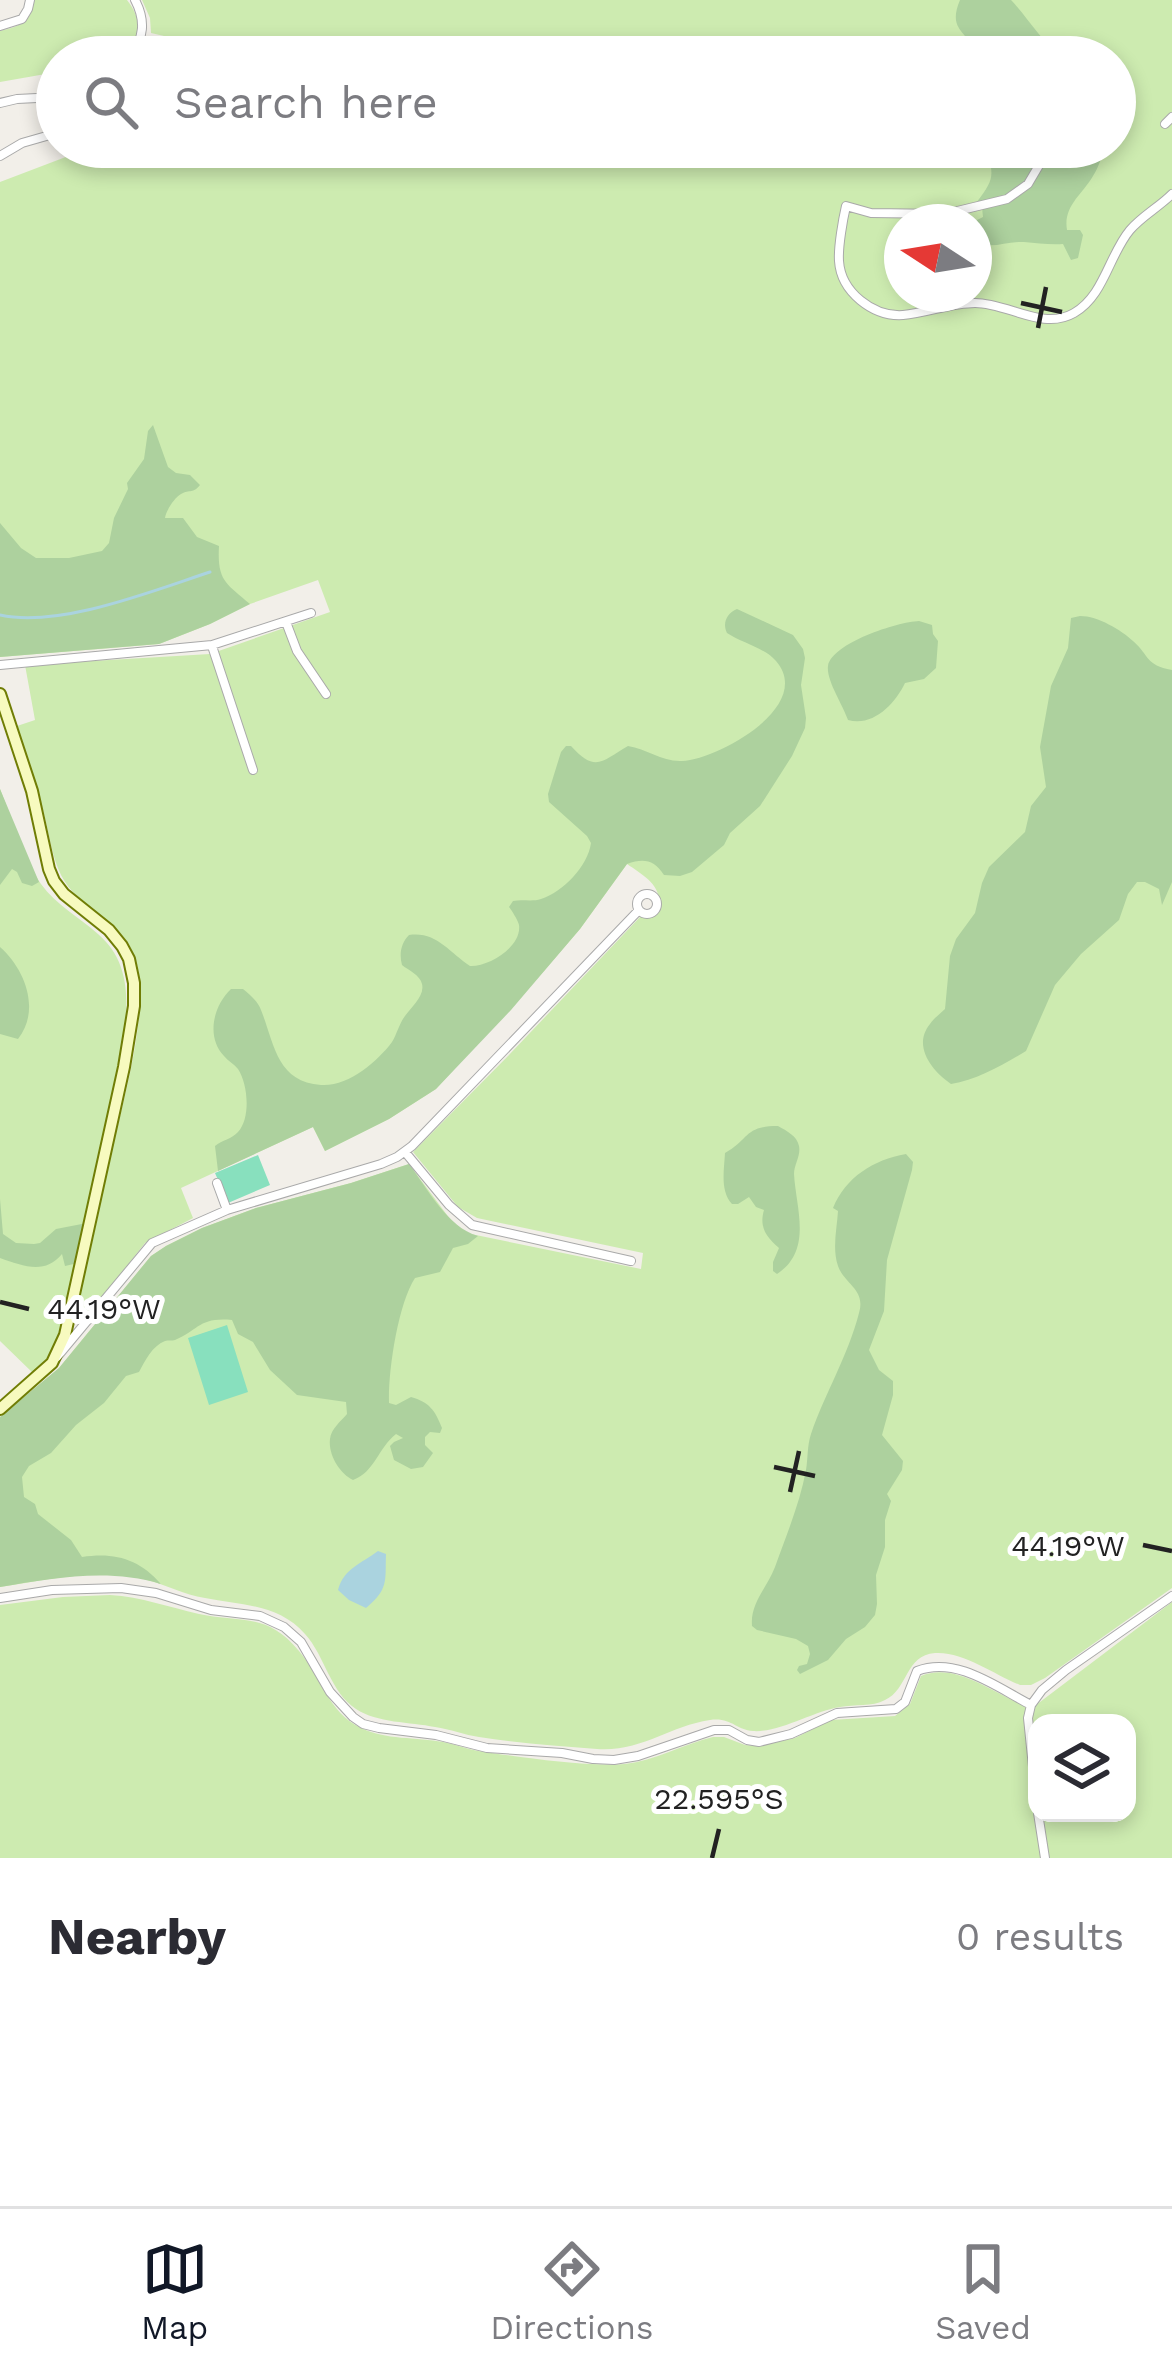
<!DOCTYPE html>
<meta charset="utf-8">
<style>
:root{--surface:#fff;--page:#f2f2f3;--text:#2b2b33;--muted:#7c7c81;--line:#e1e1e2;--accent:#111827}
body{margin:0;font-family:"Work Sans",sans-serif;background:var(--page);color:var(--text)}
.controls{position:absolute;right:36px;bottom:36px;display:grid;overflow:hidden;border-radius:24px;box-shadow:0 6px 18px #0003}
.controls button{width:108px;height:108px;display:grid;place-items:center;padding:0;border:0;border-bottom:3px solid var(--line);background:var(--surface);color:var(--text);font:60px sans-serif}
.compass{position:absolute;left:884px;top:204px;width:108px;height:108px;border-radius:50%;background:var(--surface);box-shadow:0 6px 18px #0003;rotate:282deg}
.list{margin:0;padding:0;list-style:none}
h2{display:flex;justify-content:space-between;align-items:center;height:156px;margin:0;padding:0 48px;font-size:51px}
h2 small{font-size:39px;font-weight:400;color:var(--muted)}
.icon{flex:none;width:66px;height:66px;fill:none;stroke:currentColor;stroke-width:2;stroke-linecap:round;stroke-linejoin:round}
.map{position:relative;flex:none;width:1172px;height:1858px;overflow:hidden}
.search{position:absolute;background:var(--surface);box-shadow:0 6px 18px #0003;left:36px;right:36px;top:36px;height:132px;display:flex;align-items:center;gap:30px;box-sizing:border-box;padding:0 42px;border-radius:66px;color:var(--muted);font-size:45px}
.sheet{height:348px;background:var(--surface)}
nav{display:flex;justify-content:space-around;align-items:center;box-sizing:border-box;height:168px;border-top:3px solid var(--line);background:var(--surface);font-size:33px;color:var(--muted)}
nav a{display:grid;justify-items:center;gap:6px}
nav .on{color:var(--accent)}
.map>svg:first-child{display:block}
.grass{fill:#cdebb0;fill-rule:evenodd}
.forest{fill:#add19e}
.pitch{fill:#88e0be}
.water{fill:#aad3df}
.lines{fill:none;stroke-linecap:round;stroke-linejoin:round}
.stream{stroke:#aad3df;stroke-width:3}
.street-casing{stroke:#a9a9a9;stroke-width:10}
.secondary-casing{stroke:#707d05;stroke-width:14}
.street{stroke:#fff;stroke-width:8}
.secondary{stroke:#f7fabf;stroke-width:10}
.ticks{fill:none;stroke:#222;stroke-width:4.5}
.ticks-label{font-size:30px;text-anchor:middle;fill:#222;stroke:#fff;stroke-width:10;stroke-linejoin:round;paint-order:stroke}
</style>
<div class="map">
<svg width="1172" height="1858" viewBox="0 0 1172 1858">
<rect width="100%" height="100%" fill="#f2efe9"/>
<!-- grass -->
<path class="grass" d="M34,0H127C142,19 143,39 125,57H57V72L0,82V31C20,26 32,22 34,0Z
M142,0H1172V1588L1045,1678L1031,1685H1020C995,1675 963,1651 935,1653C905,1655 908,1690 885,1700C872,1707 855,1704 840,1707C814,1711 779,1733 753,1731C736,1730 731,1717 710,1720C669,1726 642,1752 597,1749C558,1746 518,1743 479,1737C465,1735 450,1729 435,1727C410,1722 377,1723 356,1709C330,1692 325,1656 305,1634C279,1604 241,1605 205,1598C184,1595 165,1584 144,1579C97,1568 47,1580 0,1587V1417L59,1368L151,1256L166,1246L202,1228L256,1208L351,1183L409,1164L450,1219L466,1233L641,1269L643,1253L477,1218L458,1207L413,1152L508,1056L640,917L655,915C668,889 646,877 627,864L580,929L543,972L436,1089L389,1119L325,1151L313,1127L181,1188L193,1218L145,1243L86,1318L75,1315C88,1261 100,1208 111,1154C122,1104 153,1003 134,955C120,919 78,909 61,875C52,857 49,834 44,814C36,784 27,755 17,726L35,720L25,665L210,654L330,612L318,580L250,604L210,624L159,644L0,657V182L92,147H1115V57H264C228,52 191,57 155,57L164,36L151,33L150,18ZM902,222H974V294H902Z
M0,789C11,816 25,861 41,884C56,905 79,917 98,934C138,968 126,1020 120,1066L63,1330L48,1362L35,1375L0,1341Z
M110,1595C142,1597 168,1607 199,1614C241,1623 267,1612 299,1651C321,1677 328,1712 361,1728C385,1740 417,1737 443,1742C455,1744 466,1749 478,1751C520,1757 584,1767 625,1764C654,1761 684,1744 713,1737H724L745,1745L757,1746L795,1738L831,1720L895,1716L910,1704L921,1676C955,1661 994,1694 1026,1706L1036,1705L1172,1602V1858H0V1605L63,1597ZM1037,1723H1127V1813H1037Z"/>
<!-- forest -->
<path class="forest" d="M960,0H1011C1028,18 1042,42 1061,57H976C971,30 946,33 960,0Z
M986,147H1044C1029,186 1018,196 976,203C995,178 994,176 986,147Z
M1047,147H1107C1101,156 1099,167 1093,176C1082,195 1063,206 1067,230H1080L1083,235L1078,258L1071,260L1063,244C1050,245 1037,243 1024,242C1006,241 992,250 974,242L973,222L983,217L982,208L1020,193Z
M153,425L168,467L176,473L190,475L200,485C193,494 190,489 181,494C174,498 166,511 165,518H183L197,537L219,546C217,581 226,583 250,604L210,624L159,644L0,657V523L21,548L36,558H69L102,551L109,543L114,518L128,489L127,483L144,459L148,431Z
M737,609L793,635L803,649L805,658L801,685L806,718L805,728L792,756L760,806L730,833L724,845L692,872L680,876L664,875C654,860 644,858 627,864L580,929L511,1010L436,1089L389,1119L325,1151L313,1127L218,1171L215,1146C222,1140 232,1139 238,1132C251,1118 248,1084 238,1069C234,1064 228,1061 224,1056C206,1037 213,1006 231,989H243C250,995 258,1001 261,1010C274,1042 276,1082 321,1085C348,1087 377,1062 392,1042C397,1034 399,1024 405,1016C411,1007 425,996 422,984C420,975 408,970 402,965C399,954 401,943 409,935C436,931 449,952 470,966C488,967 522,947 519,925C519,922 511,909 509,907L513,901C522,899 532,902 541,899C563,892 588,866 591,843L587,836L549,802L548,794L561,752L566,746H571C596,774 603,760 628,746C647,749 662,762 682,761C717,760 815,706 776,661C765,648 742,643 727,633C722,623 727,613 737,609Z
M1080,616C1098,616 1121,630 1133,641C1150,656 1145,665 1172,670V882L1162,905L1159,889L1145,882H1137L1128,894L1119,920L1081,954L1055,985L1026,1051C1004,1064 977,1080 951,1084C932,1071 912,1046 930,1024C934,1018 940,1014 945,1009L950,956L956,939L975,913L982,883L989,867L1025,832L1031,806L1046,787L1040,747L1051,686L1068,648L1071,618Z
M919,621L932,625L933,634L938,641L936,668L924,679L905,683C895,704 873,727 848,720C843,705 826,680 828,666C832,643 897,622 919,621Z
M0,789L39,882L32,886L22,883L17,872L12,869L0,885Z
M0,947C25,969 41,1010 18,1039L0,1034Z
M778,1126C787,1131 797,1136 799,1146C801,1156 794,1164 794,1174C796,1209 813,1250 777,1274L773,1271V1262L779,1248C766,1237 759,1227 764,1210L756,1207L749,1197L738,1204H732C720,1191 724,1171 725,1153C750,1139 744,1126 778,1126Z
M906,1154L913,1162L912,1170L887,1260L884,1311L869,1350L879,1370L893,1381V1395L882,1435L903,1461L902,1470L887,1494L891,1501L885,1520V1547L876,1575L877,1604L875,1615L865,1627L846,1639L828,1660L800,1674L797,1670L799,1666L807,1664L810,1654L808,1646L796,1639L757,1630L752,1626C750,1603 767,1588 775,1567C786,1536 800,1503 806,1470C808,1458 807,1446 811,1434C825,1393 848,1356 859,1313C866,1289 845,1285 838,1266C832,1249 837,1228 838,1211L833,1208C846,1177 873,1160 906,1154Z
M409,1164C428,1189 447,1227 478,1236L468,1244L453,1248L440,1272L415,1278C398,1304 388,1371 389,1403L396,1405L411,1397C429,1402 435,1410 442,1428L440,1433L430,1432L425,1437V1445L433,1453L423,1467L411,1469L394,1460L390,1446L394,1442L403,1438L396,1434C378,1448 375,1472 353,1480C340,1474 328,1455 330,1439C331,1429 341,1421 347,1414L346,1402L297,1395L270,1370L253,1342L238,1334L232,1320C199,1317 199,1330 175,1340C172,1341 168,1340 165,1341C152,1346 145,1361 139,1372L126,1376L104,1403L76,1425L51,1453L29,1466L22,1477L24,1497L35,1504L38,1514L71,1540L82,1557C115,1552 139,1559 161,1584C108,1568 54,1578 0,1587V1417L59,1368L151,1256L166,1246L202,1228L256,1208L351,1183Z
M0,1199L3,1234L16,1243L34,1244L40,1243L56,1229L87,1223L78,1263L65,1266L62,1254C45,1275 23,1266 0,1258Z"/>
<!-- pitch -->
<path class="pitch" d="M258,1155L270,1185L228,1203L215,1173Z
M227,1325L248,1392L209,1405L188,1338Z"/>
<!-- water -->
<path class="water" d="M378,1551L386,1554C385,1581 389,1589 366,1608L349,1600L338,1590C344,1568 361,1564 378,1551Z"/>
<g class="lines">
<!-- stream -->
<path class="stream" d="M0,615C60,628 152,591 210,572"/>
<defs>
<path id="street" d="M0,26L22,19L28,9L30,0
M130,57C144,38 146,21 135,0
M0,103L17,99L57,97
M1165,124L1172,117
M1045,147L1041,162L1028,184L1007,199L945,214L871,213L846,206C843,219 838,247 839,261C841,292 873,317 903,315C927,313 951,303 975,303C1008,303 1043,331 1074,313C1104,296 1109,255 1130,230C1142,216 1159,207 1172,194
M0,156L22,143L57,133
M286,622L297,651L326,694
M212,646L253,770
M0,665L212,645L311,613
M637 904a10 10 0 1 1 20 0a10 10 0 1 1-20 0Z
M405,1152L449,1205L472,1225L631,1261
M217,1183L227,1210
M57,1357L152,1243L227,1210L381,1164L397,1157L412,1146L639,910
M0,1598L52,1590L121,1588L156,1593L211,1610L260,1616L284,1627L301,1642L330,1692L353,1717L363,1724L379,1728L436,1735L487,1748L562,1753L593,1759L614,1760L638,1756L714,1730H729L747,1740L759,1742L791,1734L837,1713L896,1709L905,1702L917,1671C957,1656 996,1687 1031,1705
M1037,1806L1028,1718L1031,1705L1042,1690L1066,1670L1172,1596
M1038,1813L1045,1858"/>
<path id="secondary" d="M0,694L32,791L49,869L54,881L64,894L109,930L122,946L129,959L134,983V1006L124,1067L65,1335L52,1363L0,1409"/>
</defs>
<!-- street casing -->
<use href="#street" class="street-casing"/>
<!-- secondary casing -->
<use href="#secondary" class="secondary-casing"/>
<!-- street -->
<use href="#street" class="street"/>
<!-- secondary -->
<use href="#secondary" class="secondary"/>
</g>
<!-- ticks -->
<path class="ticks" d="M1021,303L1062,312M1038,328L1046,287M0,1302L29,1309M774,1467L815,1476M790,1492L799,1451M1143,1545L1172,1551M712,1858L719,1829"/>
<g class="ticks-label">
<text x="104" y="1319">44.19°W</text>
<text x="1068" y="1556">44.19°W</text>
<text x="719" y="1809">22.595°S</text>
</g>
</svg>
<div class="controls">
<button><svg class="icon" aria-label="layers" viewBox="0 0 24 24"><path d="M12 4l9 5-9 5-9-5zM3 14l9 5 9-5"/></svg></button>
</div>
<svg class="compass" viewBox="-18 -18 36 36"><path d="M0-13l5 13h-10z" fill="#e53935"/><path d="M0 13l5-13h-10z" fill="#7c7c81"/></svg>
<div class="search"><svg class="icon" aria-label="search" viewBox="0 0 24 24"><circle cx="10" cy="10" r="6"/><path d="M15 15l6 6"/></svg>Search here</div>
</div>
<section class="sheet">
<h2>Nearby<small>0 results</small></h2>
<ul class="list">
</ul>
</section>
<nav>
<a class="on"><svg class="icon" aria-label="map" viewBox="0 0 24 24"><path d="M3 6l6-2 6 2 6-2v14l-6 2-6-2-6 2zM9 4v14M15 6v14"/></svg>Map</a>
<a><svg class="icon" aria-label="directions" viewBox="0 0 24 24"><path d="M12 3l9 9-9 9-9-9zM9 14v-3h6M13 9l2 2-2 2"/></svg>Directions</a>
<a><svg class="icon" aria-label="saved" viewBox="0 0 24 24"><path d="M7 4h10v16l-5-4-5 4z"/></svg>Saved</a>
</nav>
